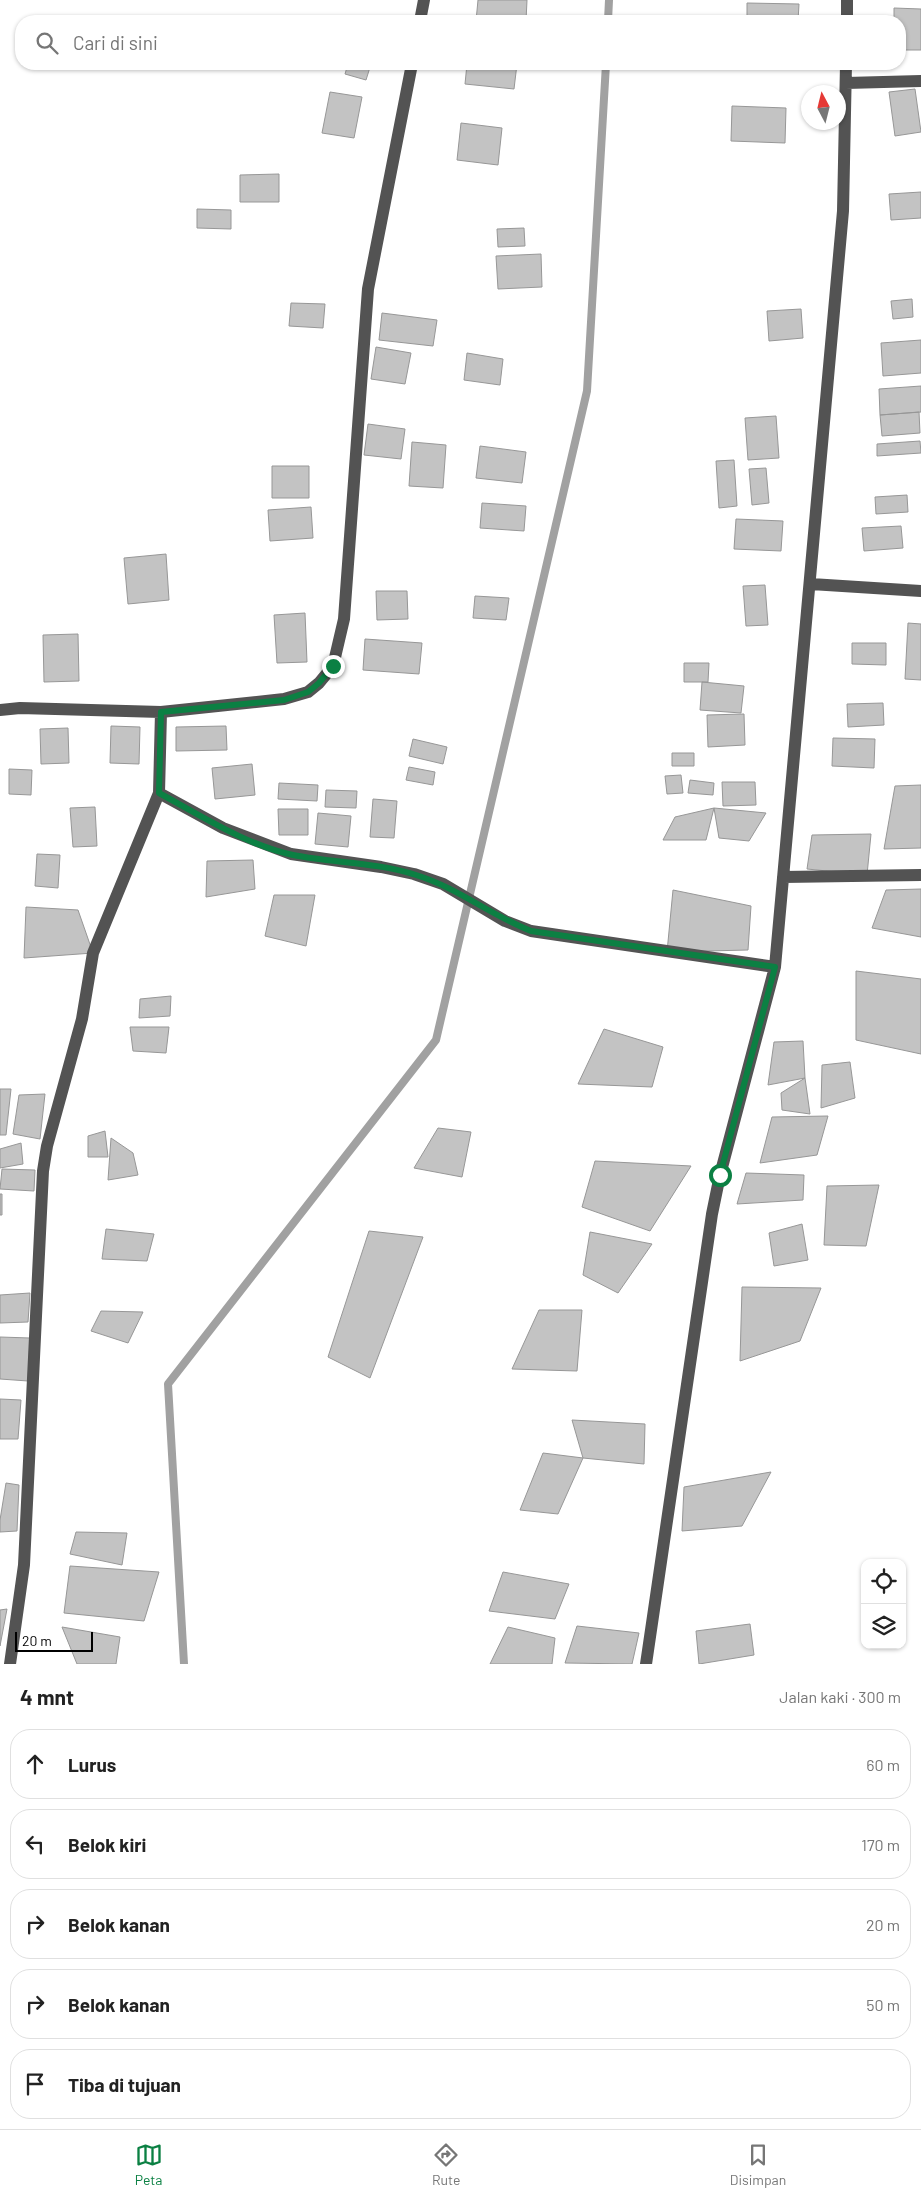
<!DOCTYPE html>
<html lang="id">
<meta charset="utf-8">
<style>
:root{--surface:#fff;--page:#f6f6f6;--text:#222;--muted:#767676;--line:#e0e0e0;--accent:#0b8043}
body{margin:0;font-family:Barlow,sans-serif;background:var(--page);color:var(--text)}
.controls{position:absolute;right:15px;bottom:15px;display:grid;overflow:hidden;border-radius:10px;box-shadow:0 1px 4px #0004}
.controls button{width:45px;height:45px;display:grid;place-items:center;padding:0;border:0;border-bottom:1px solid var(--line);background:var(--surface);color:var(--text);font:25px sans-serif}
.compass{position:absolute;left:801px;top:85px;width:45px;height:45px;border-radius:50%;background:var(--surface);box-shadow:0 1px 4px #0004;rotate:353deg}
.scale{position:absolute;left:15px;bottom:12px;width:78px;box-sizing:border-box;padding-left:5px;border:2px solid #000;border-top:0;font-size:14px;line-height:18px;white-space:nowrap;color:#000;-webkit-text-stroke:4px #fff;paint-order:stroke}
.stop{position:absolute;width:15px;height:15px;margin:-11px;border:4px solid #0b8043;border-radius:50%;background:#fff}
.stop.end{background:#0b8043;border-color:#fff;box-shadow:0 1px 5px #0008}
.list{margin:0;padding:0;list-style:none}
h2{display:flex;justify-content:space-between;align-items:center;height:65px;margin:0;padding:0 20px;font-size:21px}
h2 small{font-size:16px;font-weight:400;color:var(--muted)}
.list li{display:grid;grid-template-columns:32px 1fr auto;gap:15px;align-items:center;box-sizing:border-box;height:70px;margin:0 10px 10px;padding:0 10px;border:1px solid var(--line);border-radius:20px}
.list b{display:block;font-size:19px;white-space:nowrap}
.list em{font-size:16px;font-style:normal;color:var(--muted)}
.icon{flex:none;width:28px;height:28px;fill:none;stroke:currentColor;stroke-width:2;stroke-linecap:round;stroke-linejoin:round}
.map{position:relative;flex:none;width:921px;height:1664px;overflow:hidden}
.search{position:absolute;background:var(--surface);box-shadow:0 1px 4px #0004;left:15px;right:15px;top:15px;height:55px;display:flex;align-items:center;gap:12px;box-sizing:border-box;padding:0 18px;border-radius:20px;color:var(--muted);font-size:19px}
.sheet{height:465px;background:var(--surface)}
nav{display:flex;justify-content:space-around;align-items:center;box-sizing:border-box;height:70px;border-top:1px solid var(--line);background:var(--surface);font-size:14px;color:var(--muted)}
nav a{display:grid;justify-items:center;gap:2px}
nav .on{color:var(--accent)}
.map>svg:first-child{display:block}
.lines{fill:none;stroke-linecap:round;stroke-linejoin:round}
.stream{stroke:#a1a1a1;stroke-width:8}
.building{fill:#c3c3c3;stroke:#979797}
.minor{stroke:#535353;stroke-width:12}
.route{stroke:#0b8043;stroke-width:6}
</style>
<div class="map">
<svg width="921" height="1664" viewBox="0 0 921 1664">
<rect width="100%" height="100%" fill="#fff"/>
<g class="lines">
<!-- stream -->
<path class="stream" d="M608,21L609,0
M184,1664L168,1384L436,1040L587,391L606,64"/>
</g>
<!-- building -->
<path class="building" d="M478,0H527L526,21H476Z
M747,3L799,4L798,21H747Z
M894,8L921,9V50H900V21H894Z
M348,64H371L366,80L345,74Z
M467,64H517L514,89L465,84Z
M915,89L921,132L895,136L889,92Z
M330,92L362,97L354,138L322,133Z
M732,106L786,108L785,143L731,141Z
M461,123L502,128L498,165L457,160Z
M279,174V202H240V175Z
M921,192V218L891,220L889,194Z
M197,209L231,210V229L197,228Z
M524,228L525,246L498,247L497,229Z
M541,254L542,287L498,289L496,256Z
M912,299L913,317L893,319L891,301Z
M291,303L325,304L323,328L289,326Z
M801,309L803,338L769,341L767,311Z
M382,313L437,320L433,346L379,340Z
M921,340V373L883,376L881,343Z
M376,347L411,353L405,384L371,379Z
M467,353L503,359L500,385L464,380Z
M921,386V412L880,415L879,389Z
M919,412L920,433L882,436L880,415Z
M776,416L779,458L748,460L745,418Z
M368,424L405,429L401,459L364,455Z
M920,441L921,453L877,456V444Z
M412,442L446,445L443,488L409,486Z
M480,446L526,452L522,483L476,478Z
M734,460L737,506L719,508L716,461Z
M272,466H309V498H272Z
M766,468L769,503L752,505L749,469Z
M907,495L908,512L876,514L875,497Z
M482,503L526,506L524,531L480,528Z
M311,507L313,538L270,541L268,510Z
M736,519L783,521L781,551L734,549Z
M901,526L903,548L864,551L862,528Z
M166,554L169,600L128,604L124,558Z
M765,585L768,625L746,626L743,586Z
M376,591H407L408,619L377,620Z
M475,596L509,598L506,620L473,618Z
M305,613L307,662L277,663L274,615Z
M908,623L921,624V680L905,679Z
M78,634L79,681L44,682L43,635Z
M365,639L422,643L419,674L363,670Z
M852,643H886V665L852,664Z
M684,663H709L708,682H684Z
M702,682L744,686L741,713L700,710Z
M883,703L884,725L848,727L847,704Z
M744,714L745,745L708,747L707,715Z
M111,726L140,727L139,764L110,763Z
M226,726L227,750L176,751V727Z
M68,728L69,763L41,764L40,729Z
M833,738L875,739L874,768L832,766Z
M413,739L447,747L443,764L409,756Z
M672,753H694V766H672Z
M252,764L255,795L215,799L212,768Z
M409,767L435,772L433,785L406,780Z
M9,769L32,770L31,795L9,794Z
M681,775L683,793L667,794L665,776Z
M690,780L714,783L713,795L688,793Z
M722,782H755L756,805L723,806Z
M279,783L318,785L317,801L278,799Z
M921,785V848L884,849L895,786Z
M326,790L357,791L356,808L325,807Z
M373,799L397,801L394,838L370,837Z
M95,807L97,846L73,847L70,808Z
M714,808L706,840H663L675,817Z
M714,808L766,813L749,841L719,838Z
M278,809H308V835H279Z
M318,813L351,816L348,847L315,844Z
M871,834L867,875L807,869L812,835Z
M37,854L60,855L58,888L35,886Z
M253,860L255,889L206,897L207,861Z
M921,889V937L872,928L886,890Z
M673,890L751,906L748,950L667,952Z
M274,895H315L306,946L265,936Z
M26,907L78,910L93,953L24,958Z
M856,971L921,979V1054L856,1040Z
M171,996L170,1016L139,1018L140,999Z
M130,1027H169L166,1053L133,1051Z
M604,1029L663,1047L652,1087L578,1084Z
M803,1041L805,1078L768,1085L774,1042Z
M850,1062L855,1098L821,1108L822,1065Z
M805,1078L810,1114L782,1110L781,1093Z
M0,1089H11L6,1135H0Z
M45,1094L40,1139L13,1134L19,1095Z
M828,1116L817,1155L760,1163L772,1117Z
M438,1128L471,1132L462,1177L414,1168Z
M105,1131L108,1157H88V1136Z
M111,1138L133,1153L138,1175L108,1180Z
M21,1143L23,1164L0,1168V1149Z
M595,1161L691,1166L650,1231L582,1207Z
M2,1169L35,1170L34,1191L0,1189Z
M746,1173L804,1175L803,1200L737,1204Z
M879,1185L866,1246L824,1245L827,1186Z
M0,1194H2V1215H0Z
M802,1224L808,1260L774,1266L769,1233Z
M106,1229L154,1234L147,1261L102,1259Z
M369,1231L423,1237L370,1378L328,1357Z
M590,1232L652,1244L618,1293L583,1275Z
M742,1287L821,1288L800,1341L740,1361Z
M30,1293L28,1322L0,1323V1295Z
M539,1310H582L577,1371L512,1369Z
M101,1311L143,1312L128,1343L91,1331Z
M0,1337L30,1338L28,1381L0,1379Z
M0,1399L21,1400L18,1439H0Z
M572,1420L645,1424L644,1464L583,1458Z
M543,1453L583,1458L558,1514L520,1510Z
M771,1472L742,1526L682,1531L684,1487Z
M6,1483L19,1485L17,1531L0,1532V1520Z
M76,1532L127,1533L122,1565L70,1554Z
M70,1566L159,1572L144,1621L64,1613Z
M503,1572L569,1584L555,1619L489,1611Z
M7,1609L0,1646V1610Z
M750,1624L754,1655L699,1664L696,1631Z
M577,1626L639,1633L632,1664L565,1663Z
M62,1627L120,1637L116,1664H77Z
M508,1627L555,1638L552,1664H490Z"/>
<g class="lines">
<!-- minor -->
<path class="minor" d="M420,21L424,0
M847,21V0
M846,83L921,81
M811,584L921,591
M0,710L20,708L161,712L284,699L308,692L319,683L333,666L344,619L368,289L412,64
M159,793L223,828L291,854L381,867L414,874L443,884L505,921L531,931L775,967
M783,877L921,875
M10,1664L24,1565L43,1171L47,1146L82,1019L93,953L159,793L161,712
M646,1664L712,1214L720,1175L775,967L843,211L846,64"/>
</g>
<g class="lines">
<!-- route -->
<path class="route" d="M333,666L319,683L308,692L284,700L161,712L159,793C198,814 248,846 293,855C333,863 376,862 416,875C458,888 490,915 531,931L775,967L720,1175"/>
</g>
</svg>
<div class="controls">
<button><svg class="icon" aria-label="locate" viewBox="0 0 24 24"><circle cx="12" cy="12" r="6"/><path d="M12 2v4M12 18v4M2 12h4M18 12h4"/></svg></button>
<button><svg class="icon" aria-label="layers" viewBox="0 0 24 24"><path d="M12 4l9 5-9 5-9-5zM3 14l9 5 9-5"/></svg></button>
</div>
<svg class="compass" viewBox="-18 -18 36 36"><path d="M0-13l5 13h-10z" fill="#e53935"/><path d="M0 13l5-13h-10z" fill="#767676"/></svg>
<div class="scale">20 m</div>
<div class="stop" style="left:720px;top:1175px"></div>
<div class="stop end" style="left:333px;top:666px"></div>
<div class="search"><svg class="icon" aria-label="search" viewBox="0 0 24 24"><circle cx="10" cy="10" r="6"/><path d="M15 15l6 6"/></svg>Cari di sini</div>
</div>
<section class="sheet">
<h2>4 mnt<small>Jalan kaki · 300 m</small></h2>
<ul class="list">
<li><svg class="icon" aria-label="ahead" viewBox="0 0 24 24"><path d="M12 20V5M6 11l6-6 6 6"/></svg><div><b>Lurus</b></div><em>60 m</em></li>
<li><svg class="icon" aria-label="left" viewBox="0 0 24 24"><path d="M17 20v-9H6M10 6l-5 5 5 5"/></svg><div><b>Belok kiri</b></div><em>170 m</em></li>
<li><svg class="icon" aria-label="right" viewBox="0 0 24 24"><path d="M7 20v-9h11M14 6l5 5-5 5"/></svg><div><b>Belok kanan</b></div><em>20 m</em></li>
<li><svg class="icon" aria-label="right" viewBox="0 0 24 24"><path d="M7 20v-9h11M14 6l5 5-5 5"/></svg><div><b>Belok kanan</b></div><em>50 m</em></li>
<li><svg class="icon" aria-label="arrive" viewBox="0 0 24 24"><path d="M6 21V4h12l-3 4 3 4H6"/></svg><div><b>Tiba di tujuan</b></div></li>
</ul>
</section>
<nav>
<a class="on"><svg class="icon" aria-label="map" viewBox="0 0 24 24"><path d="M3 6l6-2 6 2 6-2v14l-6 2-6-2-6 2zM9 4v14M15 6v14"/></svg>Peta</a>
<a><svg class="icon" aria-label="directions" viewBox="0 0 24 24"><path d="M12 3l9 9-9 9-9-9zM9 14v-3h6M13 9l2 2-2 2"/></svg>Rute</a>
<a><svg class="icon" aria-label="saved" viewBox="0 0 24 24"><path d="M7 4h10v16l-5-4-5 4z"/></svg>Disimpan</a>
</nav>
